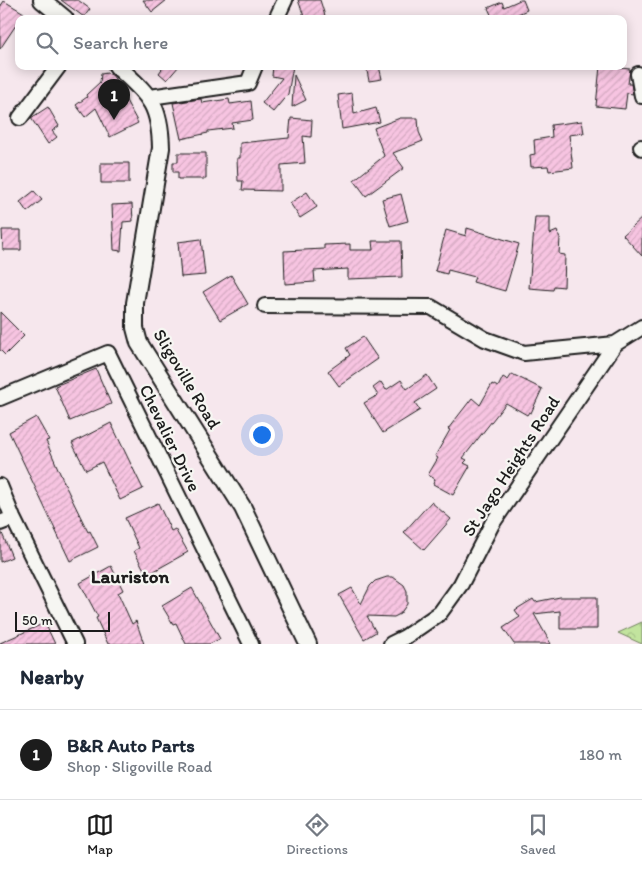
<!DOCTYPE html>
<meta charset="utf-8">
<style>
:root{--surface:#fff;--page:#f2f2f3;--text:#1f2937;--muted:#747a83;--line:#e0e1e3;--accent:#1c1c1c}
body{margin:0;font-family:Itim,sans-serif;background:var(--page);color:var(--text)}
.scale{position:absolute;left:15px;bottom:12px;width:95px;box-sizing:border-box;padding-left:5px;border:2px solid #1c1c1c;border-top:0;font-size:14px;line-height:18px;white-space:nowrap;color:#1c1c1c;-webkit-text-stroke:4px #f6f6f2;paint-order:stroke}
.you{position:absolute;left:261px;top:434px;width:18px;height:18px;margin:-12px;border:4px solid #fff;border-radius:50%;background:#1a73e8;box-shadow:0 0 0 8px #1a73e833}
.badge{display:grid;place-items:center;width:32px;height:32px;border-radius:50%;background:var(--accent);color:#fff;font-size:16px;font-weight:700}
.pin{position:absolute;translate:-50% -41px;filter:drop-shadow(0 1px 2px #0008)}
.pin::after{content:'';position:absolute;top:26px;width:18px;height:15px;background:inherit;clip-path:polygon(0 0,100% 0,50% 100%)}
.list{margin:0;padding:0;list-style:none}
h2{display:flex;justify-content:space-between;align-items:center;height:65px;margin:0;padding:0 20px;font-size:21px}
h2 small{font-size:16px;font-weight:400;color:var(--muted)}
.list li{display:grid;grid-template-columns:32px 1fr auto;gap:15px;align-items:center;box-sizing:border-box;height:90px;padding:0 20px;border-top:1px solid var(--line)}
.list b{display:block;font-size:19px;white-space:nowrap}
.list p{margin:0;font-size:16px;white-space:nowrap;color:var(--muted)}
.list em{font-size:16px;font-style:normal;color:var(--muted)}
.icon{flex:none;width:28px;height:28px;fill:none;stroke:currentColor;stroke-width:2;stroke-linecap:round;stroke-linejoin:round}
.map{position:relative;flex:none;width:642px;height:644px;overflow:hidden}
.search{position:absolute;background:var(--surface);box-shadow:0 2px 12px #0003;left:15px;right:15px;top:15px;height:55px;display:flex;align-items:center;gap:12px;box-sizing:border-box;padding:0 18px;border-radius:10px;color:var(--muted);font-size:19px}
.sheet{height:155px;background:var(--surface)}
nav{display:flex;justify-content:space-around;align-items:center;box-sizing:border-box;height:70px;border-top:1px solid var(--line);background:var(--surface);font-size:14px;color:var(--muted)}
nav a{display:grid;justify-items:center;gap:2px}
nav .on{color:var(--accent)}
.map>svg:first-child{display:block}
.forest{fill:url(#forest-crowns);stroke:#6f805d}
.building{fill:url(#building-hatch);stroke:#1c1c1c}
.lines{fill:none;stroke-linecap:round;stroke-linejoin:round}
.minor-casing{stroke:#1c1c1c;stroke-width:18}
.tertiary-casing{stroke:#1c1c1c;stroke-width:20}
.minor{stroke:#f6f6f2;stroke-width:14}
.tertiary{stroke:#f6f6f2;stroke-width:16}
.labels{text-anchor:middle;stroke-width:4.5;stroke-linejoin:round;paint-order:stroke}
.street-label{font-size:18px;fill:#1c1c1c;stroke:#f6f6f2}
.neighbourhood-label{font-size:19px;font-weight:bold;fill:#1c1c1c;stroke:#f6f6f2}
</style>
<div class="map">
<svg width="642" height="644" viewBox="0 0 642 644">
<defs>
<pattern id="forest-crowns" width="20" height="18" patternUnits="userSpaceOnUse" patternTransform="scale(1.25)"><rect width="20" height="18" fill="#c2e49e"/><path d="M2 6a3 3 0 1 1 6 0M12 15a3 3 0 1 1 6 0" fill="none" stroke="#a6c388"/></pattern>
<pattern id="building-hatch" width="6" height="6" patternUnits="userSpaceOnUse" patternTransform="scale(1.25)"><rect width="6" height="6" fill="#f7c4e1"/><path d="M-1 1l2-2M0 6l6-6M5 7l2-2" fill="none" stroke="#d3a8c0"/></pattern>
</defs>
<rect width="100%" height="100%" fill="#f6e7ed"/>
<filter id="ink" filterUnits="userSpaceOnUse"><feTurbulence type="fractalNoise" baseFrequency=".02" numOctaves="2"/><feDisplacementMap in="SourceGraphic" scale="10" xChannelSelector="R" yChannelSelector="G"/><feConvolveMatrix kernelMatrix="1 2 1 2 8 2 1 2 1" color-interpolation-filters="sRGB"/></filter>
<g filter="url(#ink)">
<!-- forest -->
<path class="forest" d="M642,622V644L618,633Z"/>
<!-- building -->
<path class="building" d="M61,0H78L90,9L84,17Z
M143,0H167L152,12Z
M298,0H320L326,19H305Z
M520,0H523L527,10L516,15L518,19H493L488,8L502,2L504,7Z
M4,1L24,13L0,49V7Z
M164,66H179L167,80L159,73Z
M273,66H293L288,94L273,112L262,103L282,78L272,76Z
M366,66H379L382,79L369,81Z
M600,66L630,69L628,84H631L633,94L627,93L625,109L596,106Z
M107,73L112,75L124,91L122,93L138,123L110,137L96,108L85,117L76,105L87,97L86,95L100,82L101,74Z
M294,75L306,100L292,107Z
M352,93L354,114L376,108L380,122L342,129L338,95Z
M201,99L202,103L229,99L230,104L251,101L253,120L232,123L233,128L208,131V133L181,139L173,103Z
M48,107L59,126L52,131L57,137L48,144L31,118Z
M291,118L312,120L311,137L303,136L305,163L281,165V191L242,190L243,181H238L237,158H240V143L289,138Z
M400,118H418L419,132L423,141L393,153L404,168L366,196L354,180L384,156L374,128Z
M582,121L584,133L569,135L573,168L549,171L548,166L531,167L530,155L535,154L534,140L552,137L551,125Z
M178,153H206V179H178V172H173V162H178Z
M101,163H129V183H101Z
M34,191L42,200L27,212L20,202Z
M307,192L317,207L300,218L290,203Z
M401,194L408,221L390,226L382,199Z
M132,204L133,221L123,222L121,251L114,250L112,205Z
M535,217H550V234L557,231L560,238L559,254L565,255L564,287L554,286L553,290L529,288Z
M642,218V256L623,235Z
M467,228L519,244L505,291L473,282L475,277L448,270L447,274L435,271L446,230L466,236Z
M2,230H21V250H3Z
M201,239L205,275L181,277L178,242Z
M372,241H401L402,277L348,279V269L314,271L315,282L285,284L284,251L324,249V245L350,244V250H373Z
M231,275L248,304L220,320L203,292Z
M0,312L24,336L5,355L0,350Z
M363,337L378,359L339,386L328,371L350,355L346,348Z
M96,369L111,404L70,421L55,386Z
M512,374L542,389L531,413L529,412L527,415L506,403L463,458L467,460L464,463L470,466L453,495L433,484L435,479L428,475L438,458L435,456L450,430L448,429L472,398L480,405L492,384L498,387L503,377L508,380Z
M427,375L436,389L415,403L420,410L383,433L364,403L378,395L373,388L381,382L386,390L401,380L407,389Z
M36,417L49,440L46,441L66,487L88,532L90,531L98,547L70,561L9,432Z
M111,423L143,489L120,500L102,462L86,470L72,443Z
M431,502L451,519L424,550L404,532Z
M158,503L171,531L175,529L188,552L147,575L134,551L139,548L125,518Z
M1,531L12,557L0,562V532Z
M111,566L123,590L118,593L132,624L136,621L144,644H108L96,618L98,617L80,583Z
M387,577H393L404,585L407,591V604L400,614L394,617L367,616L376,632L364,639L339,595L352,588L361,604L370,586L375,581Z
M192,588L220,639L209,644H186L176,623L173,624L162,606Z
M560,597H597V629H560V611L534,614L551,644H514L503,628L520,617L515,610L533,599L535,602Z
M45,623L55,644H0V643Z"/>
<g class="lines">
<defs>
<path id="minor" d="M276,19L285,0
M638,74L642,96
M150,97L248,83L255,66
M20,118L59,66
M641,147L642,148
M265,306L431,307L485,339L524,353L615,344
M0,398L108,353L251,644
M0,486L13,518L75,644
M0,523L13,518
M391,644L405,637L440,613L461,584L492,524L615,344L642,327"/>
<path id="tertiary" d="M42,0L65,19
M117,66C149,96 160,103 161,148L135,303V328L139,343L243,508L308,644"/>
</defs>
<!-- minor casing -->
<use href="#minor" class="minor-casing"/>
<!-- tertiary casing -->
<use href="#tertiary" class="tertiary-casing"/>
<!-- minor -->
<use href="#minor" class="minor"/>
<!-- tertiary -->
<use href="#tertiary" class="tertiary"/>
</g>
</g>
<g class="labels">
<!-- street labels -->
<g class="street-label">
<text transform="translate(187 379) rotate(59)" y="6">Sligoville Road</text>
<text transform="translate(170 438) rotate(64)" y="6">Chevalier Drive</text>
<text transform="translate(511 466) rotate(-57)" y="6">St Jago Heights Road</text>
</g>
<!-- neighbourhood labels -->
<g class="neighbourhood-label">
<text x="130" y="583">Lauriston</text>
</g>
</g>
</svg>
<div class="scale">50 m</div>
<div class="you"></div>
<div class="pin badge" style="left:114px;top:120px">1</div>
<div class="search"><svg class="icon" aria-label="search" viewBox="0 0 24 24"><circle cx="10" cy="10" r="6"/><path d="M15 15l6 6"/></svg>Search here</div>
</div>
<section class="sheet">
<h2>Nearby<small></small></h2>
<ul class="list">
<li><span class="badge">1</span><div><b>B&amp;R Auto Parts</b><p>Shop · Sligoville Road</p></div><em>180 m</em></li>
</ul>
</section>
<nav>
<a class="on"><svg class="icon" aria-label="map" viewBox="0 0 24 24"><path d="M3 6l6-2 6 2 6-2v14l-6 2-6-2-6 2zM9 4v14M15 6v14"/></svg>Map</a>
<a><svg class="icon" aria-label="directions" viewBox="0 0 24 24"><path d="M12 3l9 9-9 9-9-9zM9 14v-3h6M13 9l2 2-2 2"/></svg>Directions</a>
<a><svg class="icon" aria-label="saved" viewBox="0 0 24 24"><path d="M7 4h10v16l-5-4-5 4z"/></svg>Saved</a>
</nav>
